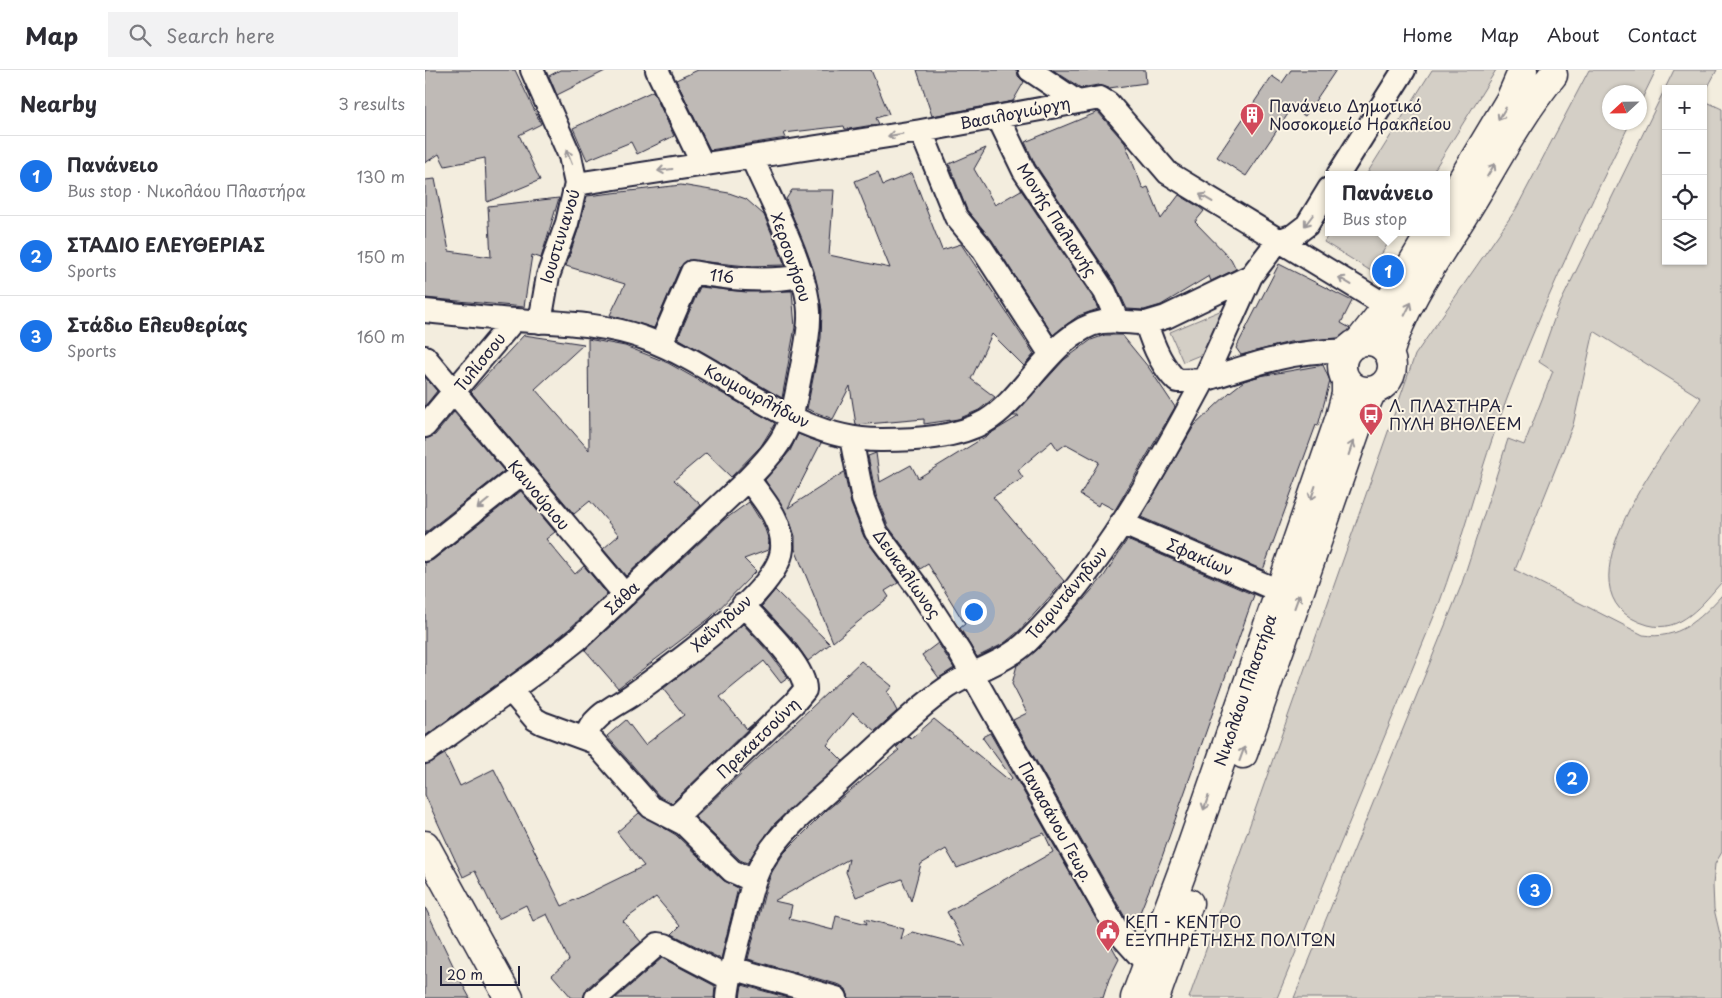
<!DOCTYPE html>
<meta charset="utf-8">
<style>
:root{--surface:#fff;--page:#f2f2f3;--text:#2b2b33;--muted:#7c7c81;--line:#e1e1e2;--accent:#1a73e8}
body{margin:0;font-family:"Playpen Sans",sans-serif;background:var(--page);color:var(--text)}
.controls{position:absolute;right:15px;top:15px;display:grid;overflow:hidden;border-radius:0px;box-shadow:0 1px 4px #0004}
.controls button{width:45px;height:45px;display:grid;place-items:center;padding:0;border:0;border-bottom:1px solid var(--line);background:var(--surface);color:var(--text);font:25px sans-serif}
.compass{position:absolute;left:1177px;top:15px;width:45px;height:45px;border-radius:50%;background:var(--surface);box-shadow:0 1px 4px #0004;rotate:248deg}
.scale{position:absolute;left:15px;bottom:12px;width:80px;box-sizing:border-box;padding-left:5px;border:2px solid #22223b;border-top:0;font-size:14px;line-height:18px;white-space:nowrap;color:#22223b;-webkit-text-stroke:4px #fcf5e5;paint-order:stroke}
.you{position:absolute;left:548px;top:541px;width:18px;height:18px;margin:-12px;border:4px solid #fff;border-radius:50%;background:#1a73e8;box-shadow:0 0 0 8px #1a73e833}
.badge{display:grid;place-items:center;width:32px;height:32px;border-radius:50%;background:var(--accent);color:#fff;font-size:16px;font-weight:700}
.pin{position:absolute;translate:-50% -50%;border:2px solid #fff;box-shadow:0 1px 5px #0006}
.popup{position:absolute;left:900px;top:101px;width:125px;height:65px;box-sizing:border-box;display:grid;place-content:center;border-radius:0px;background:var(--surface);filter:drop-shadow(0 1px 4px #0005);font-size:16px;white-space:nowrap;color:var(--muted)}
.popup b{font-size:19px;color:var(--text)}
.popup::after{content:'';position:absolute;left:50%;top:100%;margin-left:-10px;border:10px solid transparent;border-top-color:var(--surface)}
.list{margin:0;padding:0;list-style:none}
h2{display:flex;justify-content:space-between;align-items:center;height:65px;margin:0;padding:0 20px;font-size:21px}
h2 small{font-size:16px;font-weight:400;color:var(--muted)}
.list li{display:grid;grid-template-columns:32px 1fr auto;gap:15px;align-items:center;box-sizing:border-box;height:80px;padding:0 20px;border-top:1px solid var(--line)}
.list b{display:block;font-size:19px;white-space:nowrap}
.list p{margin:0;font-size:16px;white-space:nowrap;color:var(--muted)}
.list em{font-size:16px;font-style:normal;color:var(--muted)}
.icon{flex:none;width:28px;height:28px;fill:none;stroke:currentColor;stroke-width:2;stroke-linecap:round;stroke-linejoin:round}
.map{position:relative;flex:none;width:1297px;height:928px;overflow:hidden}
header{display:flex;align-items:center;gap:30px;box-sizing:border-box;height:70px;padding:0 25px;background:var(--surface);border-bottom:1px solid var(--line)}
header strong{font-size:24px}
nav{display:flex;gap:28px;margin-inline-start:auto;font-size:18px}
.search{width:350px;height:45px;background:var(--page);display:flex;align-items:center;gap:12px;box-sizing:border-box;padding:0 18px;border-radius:0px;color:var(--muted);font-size:19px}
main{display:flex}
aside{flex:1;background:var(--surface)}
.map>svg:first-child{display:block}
.green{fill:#d4cfc6;stroke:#7b7880}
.building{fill:#bfbab6;stroke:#22223b;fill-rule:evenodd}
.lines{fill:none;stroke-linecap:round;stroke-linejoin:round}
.street-casing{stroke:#22223b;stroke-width:26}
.secondary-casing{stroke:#22223b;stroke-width:31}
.street{stroke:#fcf5e5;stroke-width:22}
.secondary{stroke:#fcf5e5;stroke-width:28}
.oneway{stroke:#9a9698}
.labels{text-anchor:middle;stroke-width:4;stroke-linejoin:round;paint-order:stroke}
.poi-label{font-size:16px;fill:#22223b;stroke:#fcf5e5;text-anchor:start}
.street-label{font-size:16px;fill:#22223b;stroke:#fcf5e5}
</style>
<header>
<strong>Map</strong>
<div class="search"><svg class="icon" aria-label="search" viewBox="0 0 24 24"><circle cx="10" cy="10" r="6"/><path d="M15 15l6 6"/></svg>Search here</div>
<nav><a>Home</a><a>Map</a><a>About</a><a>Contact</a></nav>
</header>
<main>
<aside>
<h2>Nearby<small>3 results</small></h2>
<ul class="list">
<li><span class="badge">1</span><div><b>Πανάνειο</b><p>Bus stop · Νικολάου Πλαστήρα</p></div><em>130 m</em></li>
<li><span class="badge">2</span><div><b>ΣΤΑΔΙΟ ΕΛΕΥΘΕΡΙΑΣ</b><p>Sports</p></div><em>150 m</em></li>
<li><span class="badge">3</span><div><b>Στάδιο Ελευθερίας</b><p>Sports</p></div><em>160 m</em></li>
</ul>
</aside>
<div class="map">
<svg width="1297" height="928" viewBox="0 0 1297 928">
<rect width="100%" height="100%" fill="#f3edde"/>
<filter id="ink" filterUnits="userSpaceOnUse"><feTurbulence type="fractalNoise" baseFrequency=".02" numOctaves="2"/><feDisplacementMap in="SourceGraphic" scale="10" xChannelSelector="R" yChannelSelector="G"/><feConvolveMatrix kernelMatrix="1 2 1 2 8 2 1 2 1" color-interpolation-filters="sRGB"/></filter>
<g filter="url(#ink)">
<!-- green -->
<path class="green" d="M1007,0H1071L1006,105H941Z
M1164,0H1231L1215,33L1214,22H1184V52L1205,53C1156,153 1108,255 1070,361C1050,418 1035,477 1014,534L852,928H764L990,285L1091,139Z
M1249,0H1292L1278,26V19H1241V191H1278V28L1284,33L1297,39V512C1278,533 1256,564 1223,555C1121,526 1247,373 1276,328L1169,261L1148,355L1090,500L1218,565C1254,570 1274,550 1297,525V782L1290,794L1288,815L1289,839L1297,873V928H869L1036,516L1083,369L1099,375L1128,301L1114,292L1133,238Z
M905,162H970L946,201L899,172Z
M797,240L798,243L780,283L758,292L745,262Z"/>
<!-- building -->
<path class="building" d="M0,0H90L116,54L94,65L115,110L62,132L60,88L20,96L14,84L0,93Z
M135,0H182L132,25L124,6Z
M273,0H446L464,44L451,48L454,54L424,59H420L419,56L359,63L361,68L285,80L251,10Z
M492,0H592L593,6L599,12L588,31L507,46Z
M628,0H720L721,13L684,18L673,15L656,18Z
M866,0H911L880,46L867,38L821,106L792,87L847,6L857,13Z
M228,21L249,66L212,84L206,72L162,90L148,58Z
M673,42L700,73L718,119L723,117L736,149L754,125L774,137L779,141L770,152L806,189L811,199L786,211L784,206L736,235L719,240L702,239L691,215L610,94L600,72Z
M561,78L549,99L570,135L596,120L668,228L673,239L653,246L628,265L567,170L542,140L524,94Z
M453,102L458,115L487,103L517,180L536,174L609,284L599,296L567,264L546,309L570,327L554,340L533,349L499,354V349L431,355L425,316L408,349L382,339L396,268L397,240L389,201L361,129L367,120H409L404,185L465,198L430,111Z
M10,109L24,181L66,187L63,136L134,128L116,188L107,185L99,237L0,228V110Z
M256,115L304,123L321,129L339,145L360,195L322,196L263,190L255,197L229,258L185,245L200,214L141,196L154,157L162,126Z
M854,194L927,231L916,253L925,258L920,266L913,268L865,272L816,285L811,278Z
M275,217L321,222L367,221L370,257L357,328L253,268Z
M99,265L159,274L110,319L164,380L163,269L200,276L243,293L350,353L336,376L306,407L281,383L249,410L276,435L201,506L178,479L194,465L165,431L149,444L46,322Z
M680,265H697L724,298L750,337L690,440L675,432L673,436L655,425L674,392L641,374L633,380L627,371L593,400L598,408L568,427L639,511L594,561L578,574L552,587L535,558L540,554L503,494L495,499L463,456L451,425L443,386L451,383L455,412L486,395L493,408L594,346H588L639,290L666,270Z
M898,295L905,311L893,356L891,355L838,500L716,447L769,356L805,322L819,311L835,306Z
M0,307L12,321L0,336Z
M29,342L79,401L0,463V369L10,365Z
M373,364L396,373L363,438L419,402L426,434L439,467L473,513L460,521L464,527L408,572L370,479V466L363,446L340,410L365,381Z
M96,421L130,462L121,469L150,504L159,496L182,524L144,559L107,589L0,666V493L8,490Z
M324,432L339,456L344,471L343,480L319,489L331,501L285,548L193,618L160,580L299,450Z
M702,470L829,525L737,787L714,845L701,849L588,650L602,643L587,614L592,595L612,580L640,551L679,506Z
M350,520L405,574L383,591L366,567L337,536Z
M318,554L345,584L363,608L356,613L339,591L295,627L322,659L329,653L247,733L234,726L182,666L201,650L220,675L259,645L238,619Z
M513,573L529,598L514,608L497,585Z
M436,591L467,616L462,622L472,641L450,661L428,643L402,675L418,691L349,754L322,793L315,790L270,747Z
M509,649L585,711L587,708L557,667L565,663L694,889L684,909L678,928H424L421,919L415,915L323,889L341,818L347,802L359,783L402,740L474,680L471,678L483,666L486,669ZM619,763L628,782L522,842L541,876L488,862L476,869L479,859L440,849L442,854L411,846L408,860L364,849L367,835L349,831L424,789L421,802L431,827L477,809L486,831L496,794L521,779L532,798Z
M20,684L35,716L69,699L137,836L219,796L192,762L214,743L251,765L298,810L313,818L296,889L247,864L255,856L231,827L198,851L216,872L162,918L158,928H147L127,905L144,890L122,844L108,851L101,835L73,849L50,801L38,807L0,725V695Z
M0,837L35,910L45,928H0Z
M237,888L290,916L289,928H191Z
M317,915L364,928H315Z"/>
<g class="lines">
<defs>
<path id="street" d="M107,0L145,86L151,114L142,153L123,206L115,252
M232,0L278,95
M605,0L651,31
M573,47L599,101L680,222L693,252
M496,61L531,147L556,177L626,285
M913,105L979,0
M151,114L496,61L675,28L683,33L743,103L962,236
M826,206L741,247L721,253C727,273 736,296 752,311L779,310L826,206L853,171L869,165L882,155L904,119
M0,241C30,244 60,248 91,250C134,253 178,253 219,268C300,297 367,371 457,370C490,370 532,368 561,351C599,329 630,260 677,252C691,250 707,253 721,253
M236,274L267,202C303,209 340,213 376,206
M0,287L200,525
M0,356L89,250
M426,368L438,429L451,462L493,518L534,581L693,862L722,894
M696,453L854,521
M0,480L96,404
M86,621L110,649L117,653L169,672L226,737L259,754L307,801L329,811
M161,667C166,646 191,636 207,625C242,600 354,521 357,479C359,452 338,429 323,409
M0,682L115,599L153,569L323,409C362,370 365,359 375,306C379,285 385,263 384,242C382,198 345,129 327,88
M250,748L369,633L380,620C381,596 334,553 318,535
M307,898L411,928
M171,928L233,874L240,875L305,909
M302,928C304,905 311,883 316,861C323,836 326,810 340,788C362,753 398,727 428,699C459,672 489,640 523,617C549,600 580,593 603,571C677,499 731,400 779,310C826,295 872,279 922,281"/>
<path id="secondary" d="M1022,135L1085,30L1098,0
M917 296a25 25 0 1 1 50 0a25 25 0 1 1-50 0Z
M933,273L962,236L1006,162
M964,284C980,230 1017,181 1046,133C1072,90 1096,44 1128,5
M818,684L937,343L947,321
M0,775L84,928
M710,928L762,789L915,347L921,324V310
M730,928L764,833"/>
</defs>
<!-- street casing -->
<use href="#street" class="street-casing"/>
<!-- secondary casing -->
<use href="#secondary" class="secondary-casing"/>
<!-- street -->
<use href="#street" class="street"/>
<!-- secondary -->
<use href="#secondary" class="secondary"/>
</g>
<!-- one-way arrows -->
<defs><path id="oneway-shaft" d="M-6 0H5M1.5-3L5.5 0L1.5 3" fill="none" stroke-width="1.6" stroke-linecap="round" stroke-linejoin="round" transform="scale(1.25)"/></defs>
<g class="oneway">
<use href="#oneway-shaft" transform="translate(1077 44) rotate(121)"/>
<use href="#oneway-shaft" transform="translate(470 65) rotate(171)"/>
<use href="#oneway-shaft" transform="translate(144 87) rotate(-112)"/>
<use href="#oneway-shaft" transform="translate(240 100) rotate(172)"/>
<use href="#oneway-shaft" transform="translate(1066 100) rotate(-59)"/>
<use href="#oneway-shaft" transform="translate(781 128) rotate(-149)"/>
<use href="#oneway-shaft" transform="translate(884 150) rotate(127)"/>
<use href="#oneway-shaft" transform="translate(920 211) rotate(-149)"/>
<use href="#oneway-shaft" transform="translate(983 239) rotate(-63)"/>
<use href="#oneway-shaft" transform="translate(926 378) rotate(-71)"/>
<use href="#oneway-shaft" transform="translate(888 423) rotate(109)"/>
<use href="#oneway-shaft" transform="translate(58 434) rotate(141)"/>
<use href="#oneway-shaft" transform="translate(872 531) rotate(-70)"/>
<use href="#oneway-shaft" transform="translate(817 684) rotate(-70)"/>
<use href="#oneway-shaft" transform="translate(781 733) rotate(109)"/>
</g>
</g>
<!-- icons -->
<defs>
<symbol id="building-pin" viewBox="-11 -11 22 30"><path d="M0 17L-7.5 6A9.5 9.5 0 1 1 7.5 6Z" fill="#d1495b" stroke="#fcf5e5"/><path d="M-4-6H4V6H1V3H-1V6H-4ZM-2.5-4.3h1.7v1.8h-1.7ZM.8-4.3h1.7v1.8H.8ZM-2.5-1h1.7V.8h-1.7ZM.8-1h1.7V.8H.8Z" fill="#fff"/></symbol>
<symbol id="bus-pin" viewBox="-11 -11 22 30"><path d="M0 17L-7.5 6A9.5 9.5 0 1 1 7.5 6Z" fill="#d1495b" stroke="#fcf5e5"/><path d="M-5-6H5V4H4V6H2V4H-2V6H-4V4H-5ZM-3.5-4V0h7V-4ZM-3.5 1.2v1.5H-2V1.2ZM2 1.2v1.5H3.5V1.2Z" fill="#fff"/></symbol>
<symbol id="civic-pin" viewBox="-11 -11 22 30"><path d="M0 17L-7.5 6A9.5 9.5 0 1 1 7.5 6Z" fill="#d1495b" stroke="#fcf5e5"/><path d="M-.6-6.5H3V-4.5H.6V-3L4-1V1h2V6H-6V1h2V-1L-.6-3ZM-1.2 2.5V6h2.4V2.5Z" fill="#fff"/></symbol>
</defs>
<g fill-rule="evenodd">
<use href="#building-pin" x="813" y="31" width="28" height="38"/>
<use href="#bus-pin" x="932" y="331" width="28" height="38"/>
<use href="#civic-pin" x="669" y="847" width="28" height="38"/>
</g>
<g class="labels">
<!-- poi labels -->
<g class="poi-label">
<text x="844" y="42">Πανάνειο Δημοτικό<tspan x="844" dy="18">Νοσοκομείο Ηρακλείου</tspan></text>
<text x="964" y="342">Λ. ΠΛΑΣΤΗΡΑ -<tspan x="964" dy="18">ΠΥΛΗ ΒΗΘΛΕΕΜ</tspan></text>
<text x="700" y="858">ΚΕΠ - ΚΕΝΤΡΟ<tspan x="700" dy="18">ΕΞΥΠΗΡΕΤΗΣΗΣ ΠΟΛΙΤΩΝ</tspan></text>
</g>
<!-- street labels -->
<g class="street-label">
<text transform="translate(590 43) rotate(-11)" y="6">Βασιλογιώργη</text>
<text transform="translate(632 150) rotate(57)" y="6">Μονής Παλιανής</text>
<text transform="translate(135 166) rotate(-73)" y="6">Ιουστινιανού</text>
<text transform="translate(366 187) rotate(71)" y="6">Χερσονήσου</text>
<text transform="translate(297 206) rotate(7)" y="6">116</text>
<text transform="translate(55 292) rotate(-51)" y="6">Τυλίσσου</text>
<text transform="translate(332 326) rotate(28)" y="6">Κουμουρλήδων</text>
<text transform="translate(114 425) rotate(50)" y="6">Καινούριου</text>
<text transform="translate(775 487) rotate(23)" y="6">Σφακίων</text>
<text transform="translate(482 504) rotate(55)" y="6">Δευκαλίωνος</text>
<text transform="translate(642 523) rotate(-50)" y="6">Τσιριντάνηδων</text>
<text transform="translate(197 528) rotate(-43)" y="6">Σάθα</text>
<text transform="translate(296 553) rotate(-42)" y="6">Χαΐνηδων</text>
<text transform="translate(820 620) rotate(-71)" y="6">Νικολάου Πλαστήρα</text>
<text transform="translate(333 668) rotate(-44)" y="6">Πρεκατσούνη</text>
<text transform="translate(631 752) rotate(61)" y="6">Πανασάνου Γεωρ.</text>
</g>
</g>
</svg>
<div class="controls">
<button>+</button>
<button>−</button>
<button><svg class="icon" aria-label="locate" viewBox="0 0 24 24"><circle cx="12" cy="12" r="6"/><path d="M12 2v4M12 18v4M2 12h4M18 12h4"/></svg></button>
<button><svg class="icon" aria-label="layers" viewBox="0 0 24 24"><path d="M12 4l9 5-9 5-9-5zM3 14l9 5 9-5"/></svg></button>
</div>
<svg class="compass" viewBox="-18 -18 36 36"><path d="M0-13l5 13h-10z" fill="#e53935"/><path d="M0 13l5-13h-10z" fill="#7c7c81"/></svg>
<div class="scale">20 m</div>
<div class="you"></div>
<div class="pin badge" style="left:963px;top:201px">1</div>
<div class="popup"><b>Πανάνειο</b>Bus stop</div>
<div class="pin badge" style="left:1147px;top:708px">2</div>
<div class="pin badge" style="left:1110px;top:820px">3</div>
</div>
</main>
